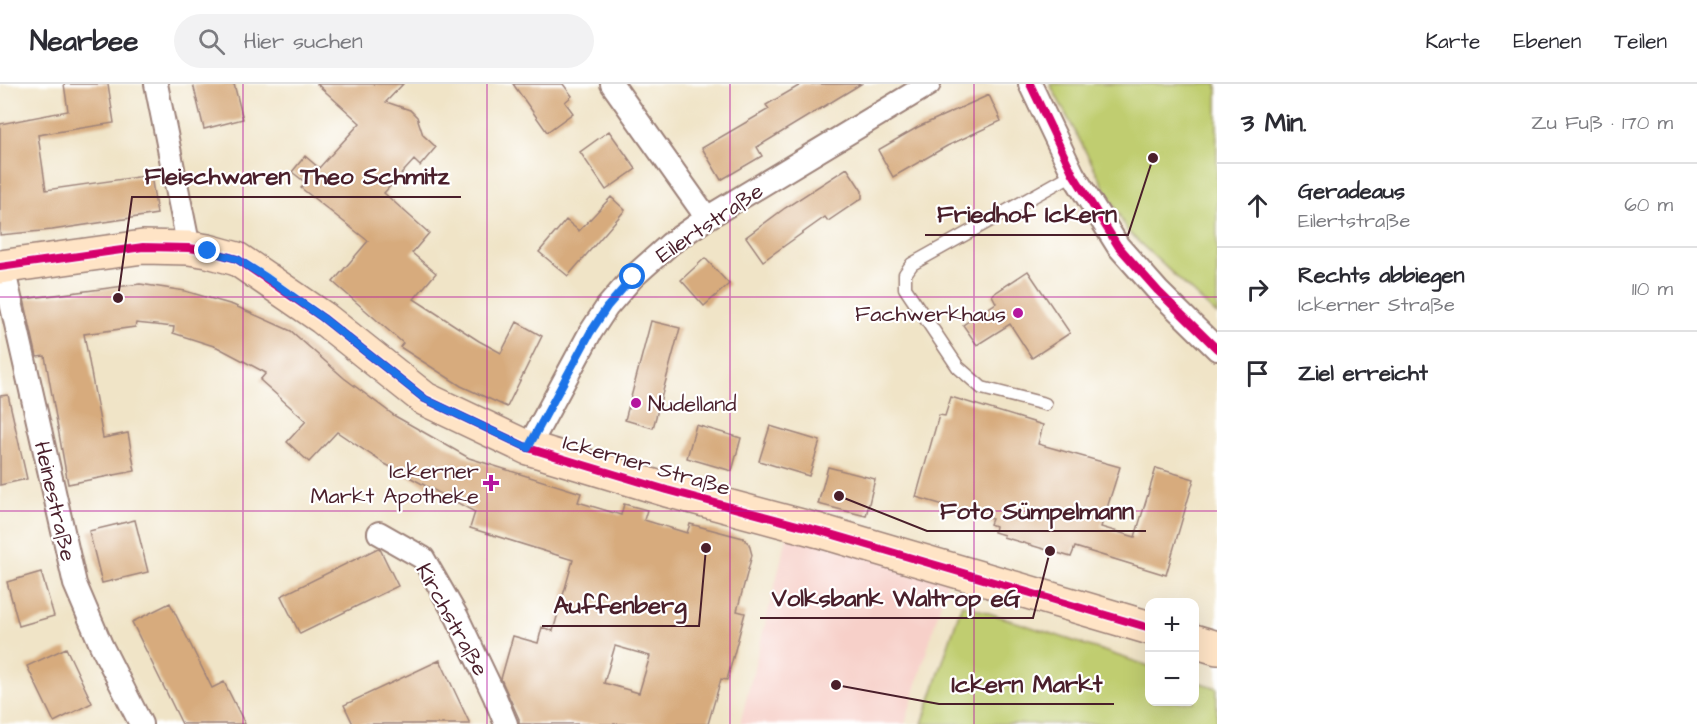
<!DOCTYPE html>
<html lang="de">
<meta charset="utf-8">
<style>
:root{--surface:#fff;--page:#f2f2f3;--text:#2b2b33;--muted:#7c7c81;--line:#e1e1e2}
body{margin:0;font-family:"Architects Daughter",sans-serif;background:var(--page);color:var(--text)}
.controls{position:absolute;right:18px;bottom:18px;display:grid;overflow:hidden;border-radius:12px;box-shadow:0 6px 24px #0002}
.controls button{width:54px;height:54px;display:grid;place-items:center;padding:0;border:0;border-bottom:2px solid var(--line);background:var(--surface);color:var(--text);font:30px sans-serif}
.stop{position:absolute;width:18px;height:18px;margin:-14px;border:4px solid #1a73e8;border-radius:50%;background:#fff}
.stop.end{background:#1a73e8;border-color:#fff;box-shadow:0 2px 6px #0008}
.list{margin:0;padding:0;list-style:none}
h2{display:flex;justify-content:space-between;align-items:center;height:78px;margin:0;padding:0 24px;font-size:26px}
h2 small{font-size:20px;font-weight:400;color:var(--muted)}
.list li{display:grid;grid-template-columns:39px 1fr auto;gap:18px;align-items:center;box-sizing:border-box;height:84px;padding:0 24px;border-top:2px solid var(--line)}
.list b{display:block;font-size:22px;white-space:nowrap}
.list p{margin:0;font-size:20px;white-space:nowrap;color:var(--muted)}
.list em{font-size:20px;font-style:normal;color:var(--muted)}
.icon{flex:none;width:33px;height:33px;fill:none;stroke:currentColor;stroke-width:2;stroke-linecap:round;stroke-linejoin:round}
.map{position:relative;flex:none;width:1217px;height:640px;overflow:hidden}
header{display:flex;align-items:center;gap:36px;box-sizing:border-box;height:84px;padding:0 30px;background:var(--surface);border-bottom:2px solid var(--line)}
header strong{font-size:28px}
nav{display:flex;gap:33px;margin-inline-start:auto;font-size:21px}
.search{width:420px;height:54px;background:var(--page);display:flex;align-items:center;gap:15px;box-sizing:border-box;padding:0 21px;border-radius:33px;color:var(--muted);font-size:22px}
main{display:flex}
aside{flex:1;background:var(--surface)}
.map>svg:first-child{display:block}
.built{fill:#f7d0c9}
.green{fill:#c0cd6f;stroke:#85764d;stroke-width:1.5}
.building{fill:#d7ab7d;fill-rule:evenodd}
.lines{fill:none;stroke-linecap:round;stroke-linejoin:round}
.service-casing{stroke:#9d8279;stroke-width:15}
.minor-casing{stroke:#9d8279;stroke-width:26}
.secondary-casing{stroke:#9d8279;stroke-width:36}
.service{stroke:#fff;stroke-width:12}
.minor{stroke:#fff;stroke-width:22}
.secondary{stroke:#ffe4c6;stroke-width:33}
.cycleway-casing{stroke:#fff;stroke-width:11}
.cycleway{stroke:#d6006c;stroke-width:8}
.route{stroke:#1a73e8;stroke-width:8}
.grid{fill:none;stroke:#b5179e;stroke-width:1.5;stroke-opacity:0.55}
.poi-dot{fill:#b5179e;stroke:#fff;stroke-width:2}
.labels{text-anchor:middle;stroke-width:4.5;stroke-linejoin:round;paint-order:stroke}
.street-label{font-size:22px;fill:#4a1f2b;stroke:#fff}
.poi-label{font-size:22px;fill:#4a1f2b;stroke:#fff;text-anchor:end}
.leader{fill:none;stroke:#4a1f2b;stroke-width:2}
.callout-dot{fill:#4a1f2b;stroke:#fff;stroke-width:2}
.callout-label{font-size:24px;text-anchor:middle;font-weight:bold;fill:#4a1f2b;stroke:#fff;stroke-width:4.5;stroke-linejoin:round;paint-order:stroke}
</style>
<header>
<strong>Nearbee</strong>
<div class="search"><svg class="icon" aria-label="search" viewBox="0 0 24 24"><circle cx="10" cy="10" r="6"/><path d="M15 15l6 6"/></svg>Hier suchen</div>
<nav><a>Karte</a><a>Ebenen</a><a>Teilen</a></nav>
</header>
<main>
<div class="map">
<svg width="1217" height="640" viewBox="0 0 1217 640">
<rect width="100%" height="100%" fill="#fff"/>
<filter id="ink" filterUnits="userSpaceOnUse"><feTurbulence type="fractalNoise" baseFrequency=".0167" numOctaves="2"/><feDisplacementMap in="SourceGraphic" scale="12" xChannelSelector="R" yChannelSelector="G"/><feConvolveMatrix kernelMatrix="1 2 1 2 8 2 1 2 1" color-interpolation-filters="sRGB"/></filter>
<filter id="wash" filterUnits="userSpaceOnUse"><feTurbulence type="fractalNoise" baseFrequency=".008" numOctaves="4" result="noise"/><feDisplacementMap in="SourceGraphic" scale="24" xChannelSelector="R" yChannelSelector="G"/><feGaussianBlur stdDeviation="1.35" result="paint"/><feColorMatrix in="noise" values="0 0 0 0 0 0 0 0 0 0 0 0 0 0 0 0 0 1.4 0 .05"/><feComposite in="paint" operator="in"/></filter>
<g filter="url(#wash)">
<rect width="100%" height="100%" fill="#f0e4c7"/>
<!-- built -->
<path class="built" d="M788,449L948,495L905,640H740Z"/>
<!-- green -->
<path class="green" d="M1050,0H1217V231L1128,148Z
M962,520L1149,582L1150,618H1194L1195,597L1217,604V640H922Z"/>
<g id="blocks">
<!-- building -->
<path class="building" d="M64,0H108L114,39L38,51L46,106L151,91L157,130L52,146L0,151V40L68,27Z
M193,0H234L243,35L204,45Z
M317,0H403L386,18L410,26L417,33L423,51L436,63L420,82L414,76L384,109L429,149L412,169L436,189L414,215L479,257L501,269L517,238L542,252L507,323L461,302L400,263L403,259L333,198L368,157L301,104L306,99L292,88L305,72L319,84L360,39Z
M513,0H563L572,12L565,18L573,29L547,48Z
M802,0H861L757,63L762,72L721,96L702,64L769,25L766,21Z
M989,11L1001,37L947,62L893,93L878,66L918,43Z
M609,47L636,85L606,106L580,68Z
M847,84L862,107V114L828,137L825,133L763,177L746,153L785,124Z
M611,113L625,126L568,192L539,168L566,136L579,147Z
M705,174L729,200L704,222L681,196Z
M1028,187L1070,249L1032,274L1010,240L977,261L963,241L996,219L992,211Z
M140,200L185,207L233,221L291,247L344,294L395,332L469,374L581,409L578,418L621,431L624,420L647,426L644,436L687,449L690,440L743,454L749,460L752,471L737,527L745,529L727,596L721,595L708,640H519V635L501,595L513,552L538,559L542,543L553,547L573,476L470,444L475,428L385,380L337,348L309,378L287,358L306,337L260,296L266,289L217,263L173,249L174,243L136,239L135,243L84,250L103,354L128,349L135,387L68,400L45,272L37,273L24,215ZM615,562L650,572L639,609L604,599Z
M651,237L680,244L653,344L625,336Z
M8,311L27,395L0,401V312Z
M951,313L1043,341L1038,360L1120,383L1101,443L1135,453L1156,384L1194,395L1166,491L1075,463L1071,473L1003,453L1004,451L994,448L995,442L990,440L992,435L916,413L939,331L945,332Z
M696,341L741,354L732,387L687,374Z
M770,342L820,357L809,392L759,377Z
M828,383L875,395L866,432L818,420Z
M135,436L148,488L102,499L89,447Z
M378,464L380,465L398,502L300,550L281,512Z
M41,488L54,532L19,542L7,498Z
M170,519L212,604L224,598L245,640H182L132,538Z
M66,564L92,619L54,638L27,582Z
M440,576L470,640H353L344,621Z"/>
</g>
</g>
<g filter="url(#ink)">
<use href="#blocks" fill-opacity="0" stroke="#9d8279" stroke-width="1.5"/>
<g class="lines">
<defs>
<path id="service" d="M1045,320L982,304L958,283L905,204V190L912,180L1073,90"/>
<path id="minor" d="M156,0L189,164
M612,0L707,134
M1030,0L1073,90L1118,162L1158,207L1217,265
M3,183L75,500L101,561L141,640
M528,364L590,249L607,223L633,193L670,160L707,134L929,0
M379,449L423,474L457,533L495,613L506,640"/>
<path id="secondary" d="M0,183L143,163L189,164L208,167L237,175L323,234L425,315L528,364L667,406L820,447L1150,544
M1194,557L1217,564"/>
</defs>
<!-- service casing -->
<use href="#service" class="service-casing"/>
<!-- minor casing -->
<use href="#minor" class="minor-casing"/>
<!-- secondary casing -->
<use href="#secondary" class="secondary-casing"/>
<!-- service -->
<use href="#service" class="service"/>
<!-- minor -->
<use href="#minor" class="minor"/>
<!-- secondary -->
<use href="#secondary" class="secondary"/>
<defs>
<path id="cycleway" d="M1030,0L1073,90L1118,162L1158,207L1217,265
M0,183L143,163L189,164L208,167L237,175L323,234L425,315L528,364L667,406L820,447L1150,544"/>
</defs>
<!-- cycleway casing -->
<use href="#cycleway" class="cycleway-casing"/>
<!-- cycleway -->
<use href="#cycleway" class="cycleway"/>
</g>
</g>
<g class="lines" filter="url(#ink)">
<!-- route -->
<path class="route" d="M208,167L237,175L267,194L323,234L425,315L528,364L590,249L607,223L633,193"/>
</g>
<!-- grid -->
<path class="grid" d="M243,0V640M487,0V640M730,0V640M974,0V640M0,213H1217M0,427H1217"/>
<!-- markers -->
<g class="poi-dot">
<circle cx="1018" cy="229" r="6"/>
<circle cx="636" cy="319" r="6"/>
<path d="M488 390h6v6h6v6h-6v6h-6v-6h-6v-6h6z"/>
</g>
<g class="labels">
<!-- street labels -->
<g class="street-label">
<text transform="translate(709 138) rotate(-34)" y="8">Eilertstraße</text>
<text transform="translate(647 380) rotate(16)" y="8">Ickerner Straße</text>
<text transform="translate(56 417) rotate(77)" y="8">Heinestraße</text>
<text transform="translate(453 535) rotate(61)" y="8">Kirchstraße</text>
</g>
<!-- poi labels -->
<g class="poi-label">
<text x="1006" y="237">Fachwerkhaus</text>
<text x="648" y="327" text-anchor="start">Nudelland</text>
<text x="479" y="394">Ickerner<tspan x="479" dy="25">Markt Apotheke</tspan></text>
</g>
</g>
<!-- callouts -->
<path class="leader" d="M118 214L132 113H461M1153 74L1128 151H925M839 412L927 447H1146M1050 467L1033 534H760M706 464L699 542H542M836 601L939 620H1114"/>
<g class="callout-dot">
<circle cx="118" cy="214" r="6"/>
<circle cx="1153" cy="74" r="6"/>
<circle cx="839" cy="412" r="6"/>
<circle cx="1050" cy="467" r="6"/>
<circle cx="706" cy="464" r="6"/>
<circle cx="836" cy="601" r="6"/>
</g>
<g class="callout-label">
<text x="297" y="100">Fleischwaren Theo Schmitz</text>
<text x="1027" y="138">Friedhof Ickern</text>
<text x="1037" y="435">Foto Sümpelmann</text>
<text x="896" y="522">Volksbank Waltrop eG</text>
<text x="620" y="529">Auffenberg</text>
<text x="1027" y="608">Ickern Markt</text>
</g>
</svg>
<div class="controls">
<button>+</button>
<button>−</button>
</div>
<div class="stop" style="left:633px;top:193px"></div>
<div class="stop end" style="left:208px;top:167px"></div>
</div>
<aside>
<h2>3 Min.<small>Zu Fuß · 170 m</small></h2>
<ul class="list">
<li><svg class="icon" aria-label="ahead" viewBox="0 0 24 24"><path d="M12 20V5M6 11l6-6 6 6"/></svg><div><b>Geradeaus</b><p>Eilertstraße</p></div><em>60 m</em></li>
<li><svg class="icon" aria-label="right" viewBox="0 0 24 24"><path d="M7 20v-9h11M14 6l5 5-5 5"/></svg><div><b>Rechts abbiegen</b><p>Ickerner Straße</p></div><em>110 m</em></li>
<li><svg class="icon" aria-label="arrive" viewBox="0 0 24 24"><path d="M6 21V4h12l-3 4 3 4H6"/></svg><div><b>Ziel erreicht</b></div></li>
</ul>
</aside>
</main>
